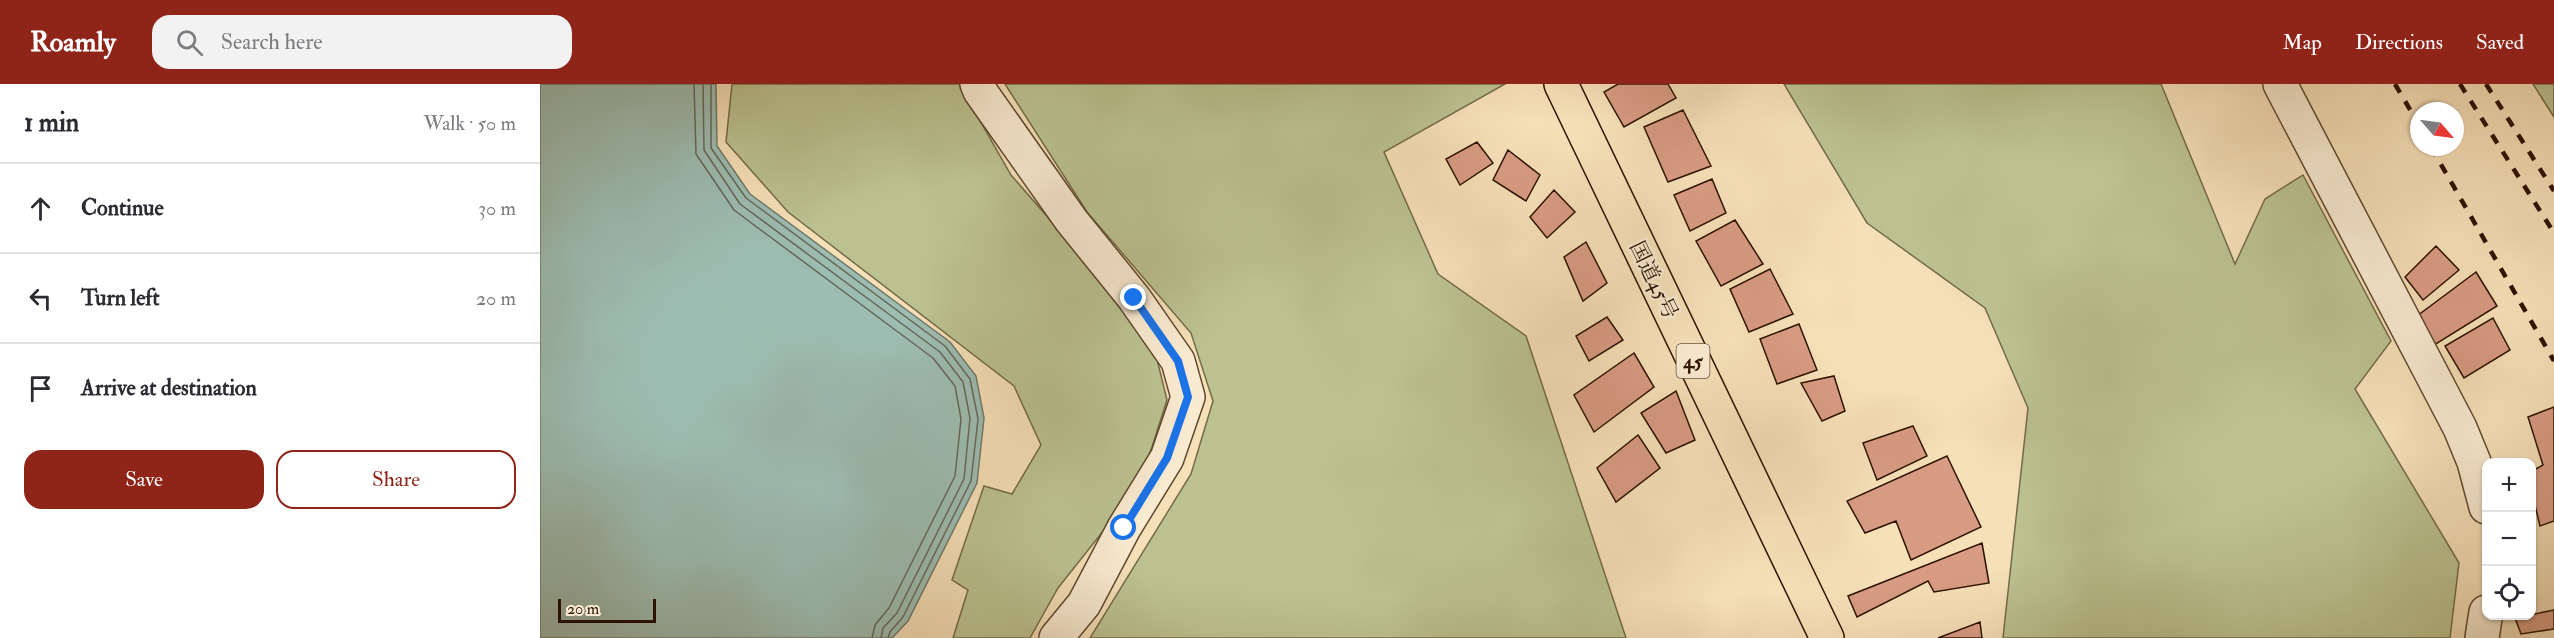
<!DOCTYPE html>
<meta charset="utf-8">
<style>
:root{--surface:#fff;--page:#f2f2f3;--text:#2b2b33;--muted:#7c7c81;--line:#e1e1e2;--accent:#8f2418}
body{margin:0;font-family:"IM FELL Double Pica","Noto Serif JP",serif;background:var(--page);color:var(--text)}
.controls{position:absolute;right:18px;bottom:18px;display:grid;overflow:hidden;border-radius:12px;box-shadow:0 2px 4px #0004}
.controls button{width:54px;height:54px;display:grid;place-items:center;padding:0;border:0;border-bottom:2px solid var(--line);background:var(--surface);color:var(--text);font:30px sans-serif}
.compass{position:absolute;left:1870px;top:18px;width:54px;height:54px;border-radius:50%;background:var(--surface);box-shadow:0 2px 4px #0004;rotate:118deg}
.scale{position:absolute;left:18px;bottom:15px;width:98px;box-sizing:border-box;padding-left:6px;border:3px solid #2d1201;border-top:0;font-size:16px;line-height:21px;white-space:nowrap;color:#2d1201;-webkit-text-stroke:4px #f9ebd1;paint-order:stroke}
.stop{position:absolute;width:18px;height:18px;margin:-14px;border:4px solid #1a73e8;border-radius:50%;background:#fff}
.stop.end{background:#1a73e8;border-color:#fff;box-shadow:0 2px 6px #0008}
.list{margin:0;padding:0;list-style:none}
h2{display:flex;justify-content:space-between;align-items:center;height:78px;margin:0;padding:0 24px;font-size:26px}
h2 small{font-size:20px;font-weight:400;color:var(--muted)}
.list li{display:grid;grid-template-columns:39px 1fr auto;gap:18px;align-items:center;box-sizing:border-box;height:90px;padding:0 24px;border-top:2px solid var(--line)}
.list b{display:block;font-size:22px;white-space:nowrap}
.list em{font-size:20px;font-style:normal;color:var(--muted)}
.actions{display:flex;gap:12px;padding:18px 24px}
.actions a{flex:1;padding:14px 0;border:2px solid var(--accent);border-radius:18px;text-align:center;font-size:21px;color:var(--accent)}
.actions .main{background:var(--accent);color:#fff}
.icon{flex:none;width:33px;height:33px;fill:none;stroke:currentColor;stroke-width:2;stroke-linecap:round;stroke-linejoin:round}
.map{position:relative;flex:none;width:2014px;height:554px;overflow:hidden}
header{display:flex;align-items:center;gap:36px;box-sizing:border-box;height:84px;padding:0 30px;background:var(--accent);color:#fff}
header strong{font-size:28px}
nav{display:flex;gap:33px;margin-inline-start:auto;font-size:21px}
.search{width:420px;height:54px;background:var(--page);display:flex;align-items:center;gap:15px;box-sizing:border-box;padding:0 21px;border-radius:18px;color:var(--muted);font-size:22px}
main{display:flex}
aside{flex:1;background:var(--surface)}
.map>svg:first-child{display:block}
.green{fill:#bbc290;stroke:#746a48;stroke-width:1.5}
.water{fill:#9dbdb2;stroke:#70796b;stroke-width:1.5}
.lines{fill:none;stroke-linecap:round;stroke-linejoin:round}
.shore{stroke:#65685a;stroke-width:1.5}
.building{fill:#d89b83;stroke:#2d1201;stroke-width:1.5}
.minor-casing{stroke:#5f462f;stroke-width:36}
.highway-casing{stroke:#2d1201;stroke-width:36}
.minor{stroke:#f9ebd1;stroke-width:33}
.highway{stroke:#f6e0b8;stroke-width:33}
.rail{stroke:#2d1201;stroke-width:4.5;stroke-dasharray:10 10;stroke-linecap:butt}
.route{stroke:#1a73e8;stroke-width:8}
.labels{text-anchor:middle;stroke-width:5;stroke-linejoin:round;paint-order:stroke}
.shield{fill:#f9ebd1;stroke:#6a533f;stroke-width:1.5}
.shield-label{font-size:20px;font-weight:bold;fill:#2d1201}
.street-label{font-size:21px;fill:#2d1201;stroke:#f9ebd1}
</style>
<header>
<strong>Roamly</strong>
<div class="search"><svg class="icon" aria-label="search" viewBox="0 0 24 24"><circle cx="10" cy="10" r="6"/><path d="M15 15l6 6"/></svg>Search here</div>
<nav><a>Map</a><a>Directions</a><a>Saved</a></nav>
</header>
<main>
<aside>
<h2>1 min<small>Walk · 50 m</small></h2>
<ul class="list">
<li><svg class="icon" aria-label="ahead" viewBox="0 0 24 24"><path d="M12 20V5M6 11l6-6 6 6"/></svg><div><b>Continue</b></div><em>30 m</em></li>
<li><svg class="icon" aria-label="left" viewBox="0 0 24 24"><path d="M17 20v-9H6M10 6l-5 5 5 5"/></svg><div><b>Turn left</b></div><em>20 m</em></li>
<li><svg class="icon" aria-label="arrive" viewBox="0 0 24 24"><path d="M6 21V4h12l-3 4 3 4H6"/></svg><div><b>Arrive at destination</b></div></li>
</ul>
<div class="actions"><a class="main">Save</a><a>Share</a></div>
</aside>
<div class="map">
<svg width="2014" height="554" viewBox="0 0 2014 554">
<rect width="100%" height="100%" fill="#f6e0b8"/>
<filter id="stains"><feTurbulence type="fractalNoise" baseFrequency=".00333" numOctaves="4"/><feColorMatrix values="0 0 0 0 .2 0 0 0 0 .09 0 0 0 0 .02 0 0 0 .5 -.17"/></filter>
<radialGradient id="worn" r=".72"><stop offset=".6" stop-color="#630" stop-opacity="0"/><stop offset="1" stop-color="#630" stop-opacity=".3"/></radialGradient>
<!-- green -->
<path class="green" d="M192,0H419L471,91L573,208L615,267L627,316L612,363L595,407L518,504L490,554H413L428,506L412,496L444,402L472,410L501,361L474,302L248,128L186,58Z
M465,0H965L844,68L898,190L986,252L1086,554H550L651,390L673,317L651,249L547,128Z
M1244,0H1621L1695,180L1725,115L1763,91L1851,257L1815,305L1919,479L1910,554H1463L1488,324L1445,224L1327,139Z
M1993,0H2014V33Z"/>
<!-- water -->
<path class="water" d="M0,0H176L177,62L210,110L410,258L436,292L444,334L437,399L368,537L352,554H0Z"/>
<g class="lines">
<!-- shore -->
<path class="shore" d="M154,0L156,70L194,126L393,274L415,302L421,335L415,392L349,524L335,541L332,554
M163,0L164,66L200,120L400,268L423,298L430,334L424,395L357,529L343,544L341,554
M171,0V64L206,114L405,262L430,295L438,335L431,397L363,533L350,548L348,554"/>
</g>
<!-- building -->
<path class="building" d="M1078,0H1128L1136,14L1084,43L1064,8Z
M1143,26L1171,82L1128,98L1104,43Z
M937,58L953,79L920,101L906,75Z
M968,66L1000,91L986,117L953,96Z
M1172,95L1186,129L1150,147L1134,111Z
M1014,106L1035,128L1007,154L990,133Z
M1195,136L1223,180L1181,202L1156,157Z
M1046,158L1067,199L1043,217L1024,173Z
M1896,162L1919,186L1883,216L1865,193Z
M1230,185L1253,230L1209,248L1190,205Z
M1936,188L1957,222L1891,263L1877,232Z
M1067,233L1083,256L1049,277L1036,252Z
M1953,234L1970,266L1924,294L1905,262Z
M1259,240L1277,286L1237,300L1220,255Z
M1094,269L1114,303L1054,348L1034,311Z
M1294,292L1305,327L1282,337L1261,299Z
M1136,307L1155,356L1126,369L1101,329Z
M2014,323V437L2000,442L1992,409V387L2003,381L1988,333Z
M1373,342L1387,372L1337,396L1323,359Z
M1098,351L1120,384L1076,418L1057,384Z
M1407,372L1441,443L1371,476L1356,437L1325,449L1307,417Z
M1442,459L1449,499L1394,508L1388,497L1317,533L1308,512Z
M2014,526V545L1981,550L1975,534Z
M1440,538L1442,554H1398Z"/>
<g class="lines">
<defs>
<path id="minor" d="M437,0L440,7L531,136L594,214L638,277L648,313L627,374L584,444L544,520L516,554
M1740,0L1920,344L1934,378L1946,423
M1942,554L1946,528"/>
<path id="highway" d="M1021,0L1287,554"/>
</defs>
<!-- minor casing -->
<use href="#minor" class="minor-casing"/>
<!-- highway casing -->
<use href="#highway" class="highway-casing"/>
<!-- minor -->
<use href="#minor" class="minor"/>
<!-- highway -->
<use href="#highway" class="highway"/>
<!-- rail -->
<path class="rail" d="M1855,0L1879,41
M1920,0L2014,149
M1946,0L2014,107
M1891,63L2014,277"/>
</g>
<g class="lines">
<!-- route -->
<path class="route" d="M584,444L627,374L648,313L638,277L594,214"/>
</g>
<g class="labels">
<!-- shield labels -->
<rect class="shield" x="1136.5" y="260" width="33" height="34" rx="4.5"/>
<g class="shield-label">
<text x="1153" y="284">45</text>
</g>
<!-- street labels -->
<g class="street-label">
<text transform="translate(1114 196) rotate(64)" y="7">国道45号</text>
</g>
</g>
<rect width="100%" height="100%" filter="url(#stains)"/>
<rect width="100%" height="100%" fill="url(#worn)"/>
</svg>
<div class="controls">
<button>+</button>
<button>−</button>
<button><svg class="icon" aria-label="locate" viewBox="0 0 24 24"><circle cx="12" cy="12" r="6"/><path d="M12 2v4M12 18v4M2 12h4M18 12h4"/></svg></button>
</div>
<svg class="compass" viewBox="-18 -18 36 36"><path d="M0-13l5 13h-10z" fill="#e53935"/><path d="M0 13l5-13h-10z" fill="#7c7c81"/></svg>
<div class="scale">20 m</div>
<div class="stop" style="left:584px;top:444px"></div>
<div class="stop end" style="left:594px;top:214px"></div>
</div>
</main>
